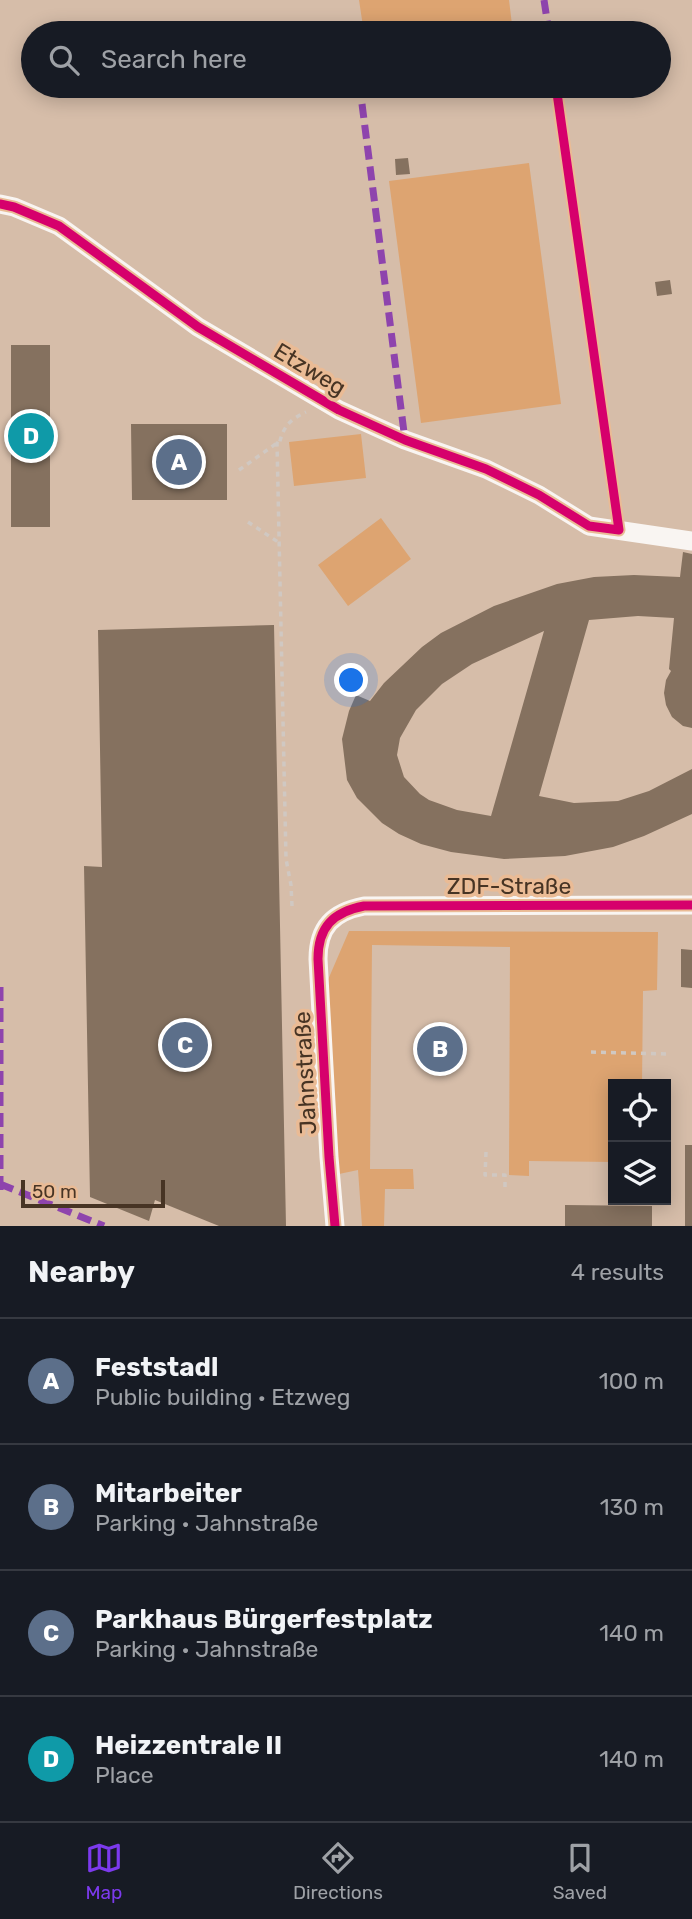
<!DOCTYPE html>
<meta charset="utf-8">
<style>
:root{--surface:#171b24;--page:#242831;--text:#f1f3f6;--muted:#9ea1a6;--line:#363941;--accent:#7c3aed}
body{margin:0;font-family:Rubik,sans-serif;background:var(--page);color:var(--text)}
.controls{position:absolute;right:21px;bottom:21px;display:grid;overflow:hidden;border-radius:0px;box-shadow:0 4px 18px #0003}
.controls button{width:63px;height:63px;display:grid;place-items:center;padding:0;border:0;border-bottom:2px solid var(--line);background:var(--surface);color:var(--text);font:35px sans-serif}
.scale{position:absolute;left:21px;bottom:18px;width:144px;box-sizing:border-box;padding-left:7px;border:4px solid #473424;border-top:0;font-size:19px;line-height:24px;white-space:nowrap;color:#473424;-webkit-text-stroke:5px #eabb95;paint-order:stroke}
.you{position:absolute;left:352px;top:681px;width:24px;height:24px;margin:-18px;border:5px solid #fff;border-radius:50%;background:#1a73e8;box-shadow:0 0 0 10px #1a73e833}
.badge{display:grid;place-items:center;width:46px;height:46px;border-radius:50%;background:var(--accent);color:#fff;font-size:23px;font-weight:700}
.pin{position:absolute;translate:-50% -50%;border:4px solid #fff;box-shadow:0 2px 7px #0006}
.list{margin:0;padding:0;list-style:none}
h2{display:flex;justify-content:space-between;align-items:center;height:91px;margin:0;padding:0 28px;font-size:30px}
h2 small{font-size:23px;font-weight:400;color:var(--muted)}
.list li{display:grid;grid-template-columns:46px 1fr auto;gap:21px;align-items:center;box-sizing:border-box;height:126px;padding:0 28px;border-top:2px solid var(--line)}
.list b{display:block;font-size:26px;white-space:nowrap}
.list p{margin:0;font-size:23px;white-space:nowrap;color:var(--muted)}
.list em{font-size:23px;font-style:normal;color:var(--muted)}
.icon{flex:none;width:38px;height:38px;fill:none;stroke:currentColor;stroke-width:2;stroke-linecap:round;stroke-linejoin:round}
.map{position:relative;flex:none;width:692px;height:1226px;overflow:hidden}
.search{position:absolute;background:var(--surface);box-shadow:0 4px 18px #0003;left:21px;right:21px;top:21px;height:77px;display:flex;align-items:center;gap:18px;box-sizing:border-box;padding:0 24px;border-radius:38px;color:var(--muted);font-size:26px}
.sheet{height:595px;background:var(--surface)}
nav{display:flex;justify-content:space-around;align-items:center;box-sizing:border-box;height:98px;border-top:2px solid var(--line);background:var(--surface);font-size:19px;color:var(--muted)}
nav a{display:grid;justify-items:center;gap:4px}
nav .on{color:var(--accent)}
.map>svg:first-child{display:block}
.green{fill:#dda471}
.building{fill:#85715f;fill-rule:evenodd}
.lines{fill:none;stroke-linecap:round;stroke-linejoin:round}
.path{stroke:#d0c8c2;stroke-width:3.5;stroke-dasharray:5 5;stroke-linecap:butt}
.minor{stroke:#f9f5f2;stroke-width:19}
.quiet{stroke:#8e44ad;stroke-width:7;stroke-dasharray:14 7;stroke-linecap:butt}
.cycleway-casing{stroke:#eabb95;stroke-width:13}
.cycleway{stroke:#d6006c;stroke-width:9}
.labels{text-anchor:middle;stroke-width:7;stroke-linejoin:round;paint-order:stroke}
.street-label{font-size:23px;fill:#473424;stroke:#eabb95}
</style>
<div class="map">
<svg width="692" height="1226" viewBox="0 0 692 1226">
<rect width="100%" height="100%" fill="#d6bda9"/>
<!-- green -->
<path class="green" d="M359,0H509L513,33H364Z
M529,163L561,404L421,423L389,181Z
M361,434L366,478L294,486L289,442Z
M381,518L411,559L348,606L318,565Z
M349,931L658,932L657,990L643,991L642,1084H613V1162L529,1161V1176L509,1175L510,947L372,945L370,1169H413L414,1189H385L384,1226H362L358,1170L339,1174L324,989Z"/>
<!-- building -->
<path class="building" d="M408,158L410,174L396,175L395,159Z
M670,280L672,294L657,296L655,282Z
M11,345H50V527H11Z
M131,424H227V500H132Z
M683,552L692,554V728L683,726L672,717L666,705L664,693L666,680L671,671L669,669L674,618L638,616L589,620L539,796L574,803L618,801L649,791L692,769V814L644,836L613,847L565,856L504,859L451,852L421,844L399,834L382,823L357,798L347,780L342,739L349,711L356,695L370,701L384,683L422,647L441,633L494,606L557,584L594,577L634,575L680,577ZM544,631L491,816L457,810L429,800L420,794L404,777L397,755L400,738L416,710L442,684L472,664Z
M274,625L286,1226H219L155,1200L149,1221L90,1197L84,866L102,867L98,630Z
M681,949L692,950V988L681,987Z
M685,1145H692V1226H685Z
M565,1205L652,1206V1226H565Z"/>
<g class="lines">
<!-- path -->
<path class="path" d="M239,470L277,443
M248,522L278,542
M292,906L291,885L286,859L277,443L279,445C283,427 289,420 306,412
M591,1052L669,1054
M486,1152L485,1175H505V1190"/>
<!-- minor -->
<path class="minor" d="M0,204L14,207L59,226L198,327L339,410L405,440L486,469L539,495L589,526L692,541
M335,1226L329,1157L318,959C318,927 333,912 364,906L692,905"/>
<!-- quiet -->
<path class="quiet" d="M544,0L549,33
M362,104L405,440
M0,987V1196
M0,1184L104,1226"/>
<defs>
<path id="cycleway" d="M0,204L14,207L59,226L198,327L339,410L405,440L486,469L539,495L589,526L619,530L556,86
M335,1226L329,1157L318,959C318,927 333,912 364,906L692,905"/>
</defs>
<!-- cycleway casing -->
<use href="#cycleway" class="cycleway-casing"/>
<!-- cycleway -->
<use href="#cycleway" class="cycleway"/>
</g>
<g class="labels">
<!-- street labels -->
<g class="street-label">
<text transform="translate(310 369) rotate(31)" y="8">Etzweg</text>
<text x="509" y="894">ZDF-Straße</text>
<text transform="translate(305 1073) rotate(-93)" y="8">Jahnstraße</text>
</g>
</g>
</svg>
<div class="controls">
<button><svg class="icon" aria-label="locate" viewBox="0 0 24 24"><circle cx="12" cy="12" r="6"/><path d="M12 2v4M12 18v4M2 12h4M18 12h4"/></svg></button>
<button><svg class="icon" aria-label="layers" viewBox="0 0 24 24"><path d="M12 4l9 5-9 5-9-5zM3 14l9 5 9-5"/></svg></button>
</div>
<div class="scale">50 m</div>
<div class="you"></div>
<div class="pin badge" style="left:179px;top:462px;background:#5c6f8a">A</div>
<div class="pin badge" style="left:440px;top:1049px;background:#5c6f8a">B</div>
<div class="pin badge" style="left:185px;top:1045px;background:#5c6f8a">C</div>
<div class="pin badge" style="left:31px;top:436px;background:#0f9aa8">D</div>
<div class="search"><svg class="icon" aria-label="search" viewBox="0 0 24 24"><circle cx="10" cy="10" r="6"/><path d="M15 15l6 6"/></svg>Search here</div>
</div>
<section class="sheet">
<h2>Nearby<small>4 results</small></h2>
<ul class="list">
<li><span class="badge" style="background:#5c6f8a">A</span><div><b>Feststadl</b><p>Public building · Etzweg</p></div><em>100 m</em></li>
<li><span class="badge" style="background:#5c6f8a">B</span><div><b>Mitarbeiter</b><p>Parking · Jahnstraße</p></div><em>130 m</em></li>
<li><span class="badge" style="background:#5c6f8a">C</span><div><b>Parkhaus Bürgerfestplatz</b><p>Parking · Jahnstraße</p></div><em>140 m</em></li>
<li><span class="badge" style="background:#0f9aa8">D</span><div><b>Heizzentrale II</b><p>Place</p></div><em>140 m</em></li>
</ul>
</section>
<nav>
<a class="on"><svg class="icon" aria-label="map" viewBox="0 0 24 24"><path d="M3 6l6-2 6 2 6-2v14l-6 2-6-2-6 2zM9 4v14M15 6v14"/></svg>Map</a>
<a><svg class="icon" aria-label="directions" viewBox="0 0 24 24"><path d="M12 3l9 9-9 9-9-9zM9 14v-3h6M13 9l2 2-2 2"/></svg>Directions</a>
<a><svg class="icon" aria-label="saved" viewBox="0 0 24 24"><path d="M7 4h10v16l-5-4-5 4z"/></svg>Saved</a>
</nav>
